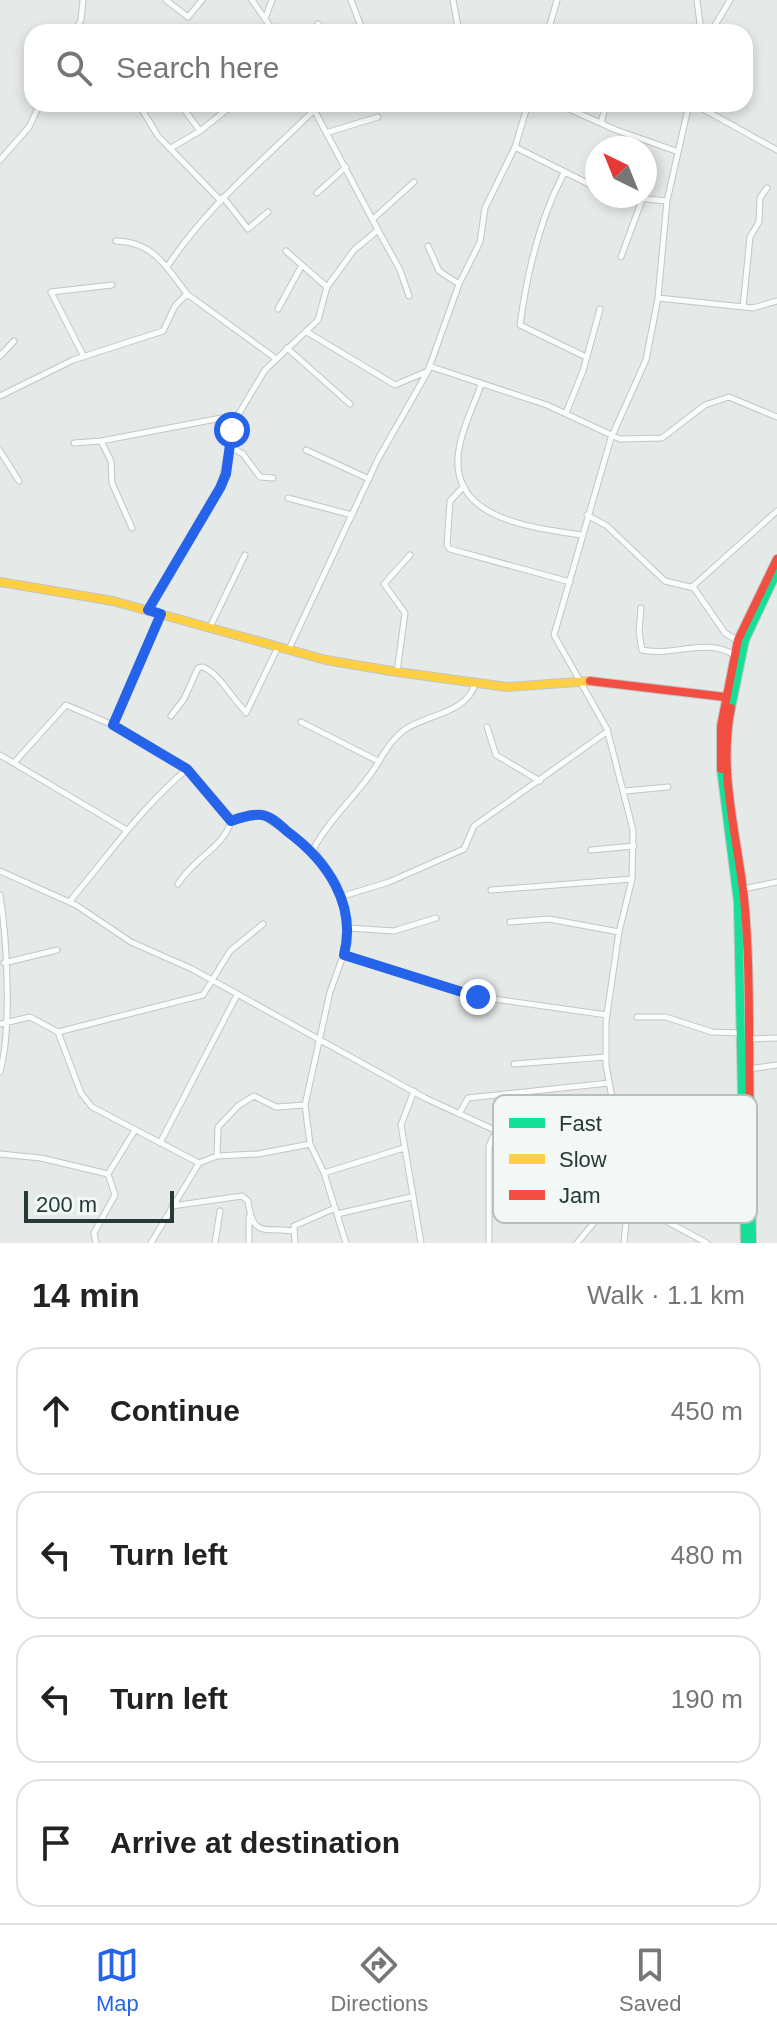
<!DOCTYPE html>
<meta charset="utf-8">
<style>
:root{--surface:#fff;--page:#f6f6f6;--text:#222;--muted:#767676;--line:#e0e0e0;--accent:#2563eb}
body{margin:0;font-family:Arial,sans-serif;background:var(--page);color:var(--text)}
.compass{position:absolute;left:585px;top:136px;width:72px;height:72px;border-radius:50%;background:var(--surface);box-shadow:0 4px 12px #0003;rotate:317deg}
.scale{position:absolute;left:24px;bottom:20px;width:150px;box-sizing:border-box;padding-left:8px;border:4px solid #253a38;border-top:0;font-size:22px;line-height:28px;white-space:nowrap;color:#253a38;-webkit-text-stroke:6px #f3f8f6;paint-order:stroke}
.stop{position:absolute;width:24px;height:24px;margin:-18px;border:6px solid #2563eb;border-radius:50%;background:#fff}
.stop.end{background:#2563eb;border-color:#fff;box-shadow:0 2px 8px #0008}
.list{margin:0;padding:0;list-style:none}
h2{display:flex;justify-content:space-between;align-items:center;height:104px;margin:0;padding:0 32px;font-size:34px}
h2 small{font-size:26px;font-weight:400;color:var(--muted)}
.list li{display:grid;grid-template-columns:52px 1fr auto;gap:24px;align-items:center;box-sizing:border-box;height:128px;margin:0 16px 16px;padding:0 16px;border:2px solid var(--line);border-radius:24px}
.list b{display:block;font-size:30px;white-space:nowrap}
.list em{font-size:26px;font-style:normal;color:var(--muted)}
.icon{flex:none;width:44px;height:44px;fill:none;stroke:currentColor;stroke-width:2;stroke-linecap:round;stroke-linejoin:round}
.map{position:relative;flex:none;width:777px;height:1243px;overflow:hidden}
.search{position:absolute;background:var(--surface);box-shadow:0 4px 12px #0003;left:24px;right:24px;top:24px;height:88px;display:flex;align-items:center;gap:20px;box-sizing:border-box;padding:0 28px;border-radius:24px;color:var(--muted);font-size:30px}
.sheet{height:680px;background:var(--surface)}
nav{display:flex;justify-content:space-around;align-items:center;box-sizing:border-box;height:112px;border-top:2px solid var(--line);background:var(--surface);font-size:22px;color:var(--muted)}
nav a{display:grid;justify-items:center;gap:4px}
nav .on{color:var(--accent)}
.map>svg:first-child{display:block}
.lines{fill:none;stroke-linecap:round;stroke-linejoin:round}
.street-casing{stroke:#c2c6c5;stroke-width:7}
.fast-casing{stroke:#c1c6c5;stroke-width:10}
.slow-casing{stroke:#c1c6c5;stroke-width:10}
.jam-casing{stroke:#c1c6c5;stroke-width:10}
.street{stroke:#fbfcfc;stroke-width:5}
.fast{stroke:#16e098;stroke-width:8}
.slow{stroke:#ffcf43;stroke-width:8}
.jam{stroke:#f24e42;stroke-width:8}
.route{stroke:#2563eb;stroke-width:10}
.key{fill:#f3f8f6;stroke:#b5bfbd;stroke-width:2}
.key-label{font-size:22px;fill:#253a38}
</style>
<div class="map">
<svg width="777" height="1243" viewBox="0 0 777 1243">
<rect width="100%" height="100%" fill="#e5e9e8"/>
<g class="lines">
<defs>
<path id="street" d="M166,0L188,17L202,0
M252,0L274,32
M351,0L363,32
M453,0L459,32
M697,0L701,32
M266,16L272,0
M318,24L325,32
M75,32L81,20L83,0
M548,32L557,0
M711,32L730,0
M180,104L200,131
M558,104L616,130L676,151
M694,104L777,150
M141,108L158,136L220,200
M601,123L606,104
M329,132L378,117
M515,147L597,188
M171,148L200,131L234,104
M0,160L29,127L40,104
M564,173C539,220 527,273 520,325L586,357
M317,193L346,167
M620,196L666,201
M223,197L248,229L268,212
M373,219L414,182
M378,230L400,270L409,296
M428,246L439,271L459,284
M286,251L327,287
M621,257L642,200
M167,267C207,206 263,161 314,110
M187,294L275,358
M658,298L753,308L777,301
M743,307L750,237L759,222L760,198L767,188
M278,309L302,265
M307,332L395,385L428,371
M287,348L350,404
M0,356L14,341
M84,357L51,292L112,285
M429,366L547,405L620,439L662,438L705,405L729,397L777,417
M481,385C474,405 464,424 460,444C443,519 530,527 581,535
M0,396L73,360L163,331L175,306L187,294C166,266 153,242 116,241
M566,413L583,371L600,309
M101,441L111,461L112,483L132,528
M74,443L101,441L237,415
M229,446L243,454L260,477L273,478
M306,450L369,479
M0,451L19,481
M464,486L450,501L447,545L450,549L570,582
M288,498L352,515
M587,515L607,526L665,581L694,588L725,633L738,641
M692,587L777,511
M641,608L639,632L642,650C673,657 706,637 734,655
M148,610L220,488L235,420L265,370L318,320L327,287L354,250L378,230L311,104
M161,614L113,725L187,769
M210,627L245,555
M289,649L378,459L428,371L459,284L480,242L485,208L515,147L528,104
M397,672L405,613L384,584L410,555
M246,713L278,647
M171,716L184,699L198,668L203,667C220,674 232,699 246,712
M301,722L378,761
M487,727L496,755L540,781
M0,755L125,829
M14,763L66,705L113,725
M625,791L668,787
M313,850C328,821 351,801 370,775C381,760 388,742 404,730C427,714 466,714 475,684
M591,850L634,846
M0,871L76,905L131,942L192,969L425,1098L512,1138L707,1243
M178,884C193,859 225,846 231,821L262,815L313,850L325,865L344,907L347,945L330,992L305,1105L310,1144L324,1173L346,1243
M743,889L777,882
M491,890L632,879
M0,895C7,940 12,1029 0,1072
M340,897L389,882L464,849L474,826L608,731
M69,902C110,854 138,811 187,769L231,821
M510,922L549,919L619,932
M348,928L394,931L436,918
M344,955L466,995L607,1015
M4,963L57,950
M637,1017H666L712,1032L741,1033
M0,1024L30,1017L58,1032L81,1093L92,1107L199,1163
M58,1032L203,995L230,951L263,924
M749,1039L777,1038
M514,1064L606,1057
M749,1069L777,1065
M414,1091L401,1125L421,1243
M459,1114L468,1098L609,1083
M160,1143L237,995
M0,1154L41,1158L108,1174L135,1130
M217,1156L218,1127L239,1105L254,1096L276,1107L305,1105
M324,1173L404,1148
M623,1198L626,1175L606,1065V1021L619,932L632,879L633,830L607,729L554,635L611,438L646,360L658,298L667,201L689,104
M172,1206L242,1196L248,1201C253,1238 263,1227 293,1231
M337,1214L411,1197
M96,1243L94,1233L115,1195L108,1174
M151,1243L199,1163L217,1156L258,1154L310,1144
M215,1243L220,1211
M249,1243V1217
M295,1243L294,1226L335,1208
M489,1243V1146L496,1131
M577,1243L617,1195
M624,1243L628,1200"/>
<path id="fast" d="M731,708L745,640L777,572
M721,769L738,902L745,1243
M750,1136L752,1243"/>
<path id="slow" d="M0,582L113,601L326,660L397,672L507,687L590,681"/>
<path id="jam" d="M590,681L725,697
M731,708C718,772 737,835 744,898C751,969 748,1043 750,1114
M721,769V726L738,640L777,559"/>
</defs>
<!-- street casing -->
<use href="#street" class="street-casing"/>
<!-- fast casing -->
<use href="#fast" class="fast-casing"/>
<!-- slow casing -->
<use href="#slow" class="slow-casing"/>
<!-- jam casing -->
<use href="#jam" class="jam-casing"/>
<!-- street -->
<use href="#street" class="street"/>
<!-- fast -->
<use href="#fast" class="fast"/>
<!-- slow -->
<use href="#slow" class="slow"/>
<!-- jam -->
<use href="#jam" class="jam"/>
</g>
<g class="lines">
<!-- route -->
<path class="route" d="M232,430L226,474L220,488L148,610L161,614L113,725L187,769L231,821C239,818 253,814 262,815C271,816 281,826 288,832C327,861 357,904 344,955L478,997"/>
</g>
<!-- legend -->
<rect x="493" y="1095" width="264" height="128" rx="12" class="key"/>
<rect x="509" y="1118" width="36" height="10" fill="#16e098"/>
<rect x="509" y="1154" width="36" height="10" fill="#ffcf43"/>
<rect x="509" y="1190" width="36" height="10" fill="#f24e42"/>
<g class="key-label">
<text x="559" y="1131">Fast</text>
<text x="559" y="1167">Slow</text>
<text x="559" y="1203">Jam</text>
</g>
</svg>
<svg class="compass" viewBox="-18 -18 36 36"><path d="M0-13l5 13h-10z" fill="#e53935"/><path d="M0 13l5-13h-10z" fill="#767676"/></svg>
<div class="scale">200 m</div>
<div class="stop" style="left:232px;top:430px"></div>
<div class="stop end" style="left:478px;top:997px"></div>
<div class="search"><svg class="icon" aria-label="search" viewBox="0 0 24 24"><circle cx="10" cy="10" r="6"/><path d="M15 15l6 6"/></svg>Search here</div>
</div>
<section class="sheet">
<h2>14 min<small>Walk · 1.1 km</small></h2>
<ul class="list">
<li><svg class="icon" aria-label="ahead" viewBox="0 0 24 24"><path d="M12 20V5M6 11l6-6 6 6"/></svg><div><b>Continue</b></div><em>450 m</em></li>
<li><svg class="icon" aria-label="left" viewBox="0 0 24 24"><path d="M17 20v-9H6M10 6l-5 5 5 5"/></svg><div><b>Turn left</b></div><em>480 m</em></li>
<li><svg class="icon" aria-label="left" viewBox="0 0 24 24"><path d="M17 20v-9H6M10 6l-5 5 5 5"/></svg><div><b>Turn left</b></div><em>190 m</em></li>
<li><svg class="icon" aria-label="arrive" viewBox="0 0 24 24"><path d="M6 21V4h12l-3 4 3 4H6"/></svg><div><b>Arrive at destination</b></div></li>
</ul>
</section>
<nav>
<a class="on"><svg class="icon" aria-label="map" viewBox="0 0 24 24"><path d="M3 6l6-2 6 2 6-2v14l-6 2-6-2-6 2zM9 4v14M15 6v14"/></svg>Map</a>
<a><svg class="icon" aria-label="directions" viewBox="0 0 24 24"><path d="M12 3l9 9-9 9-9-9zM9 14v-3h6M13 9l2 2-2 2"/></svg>Directions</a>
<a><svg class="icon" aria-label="saved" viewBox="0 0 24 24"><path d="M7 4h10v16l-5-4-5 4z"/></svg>Saved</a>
</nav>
